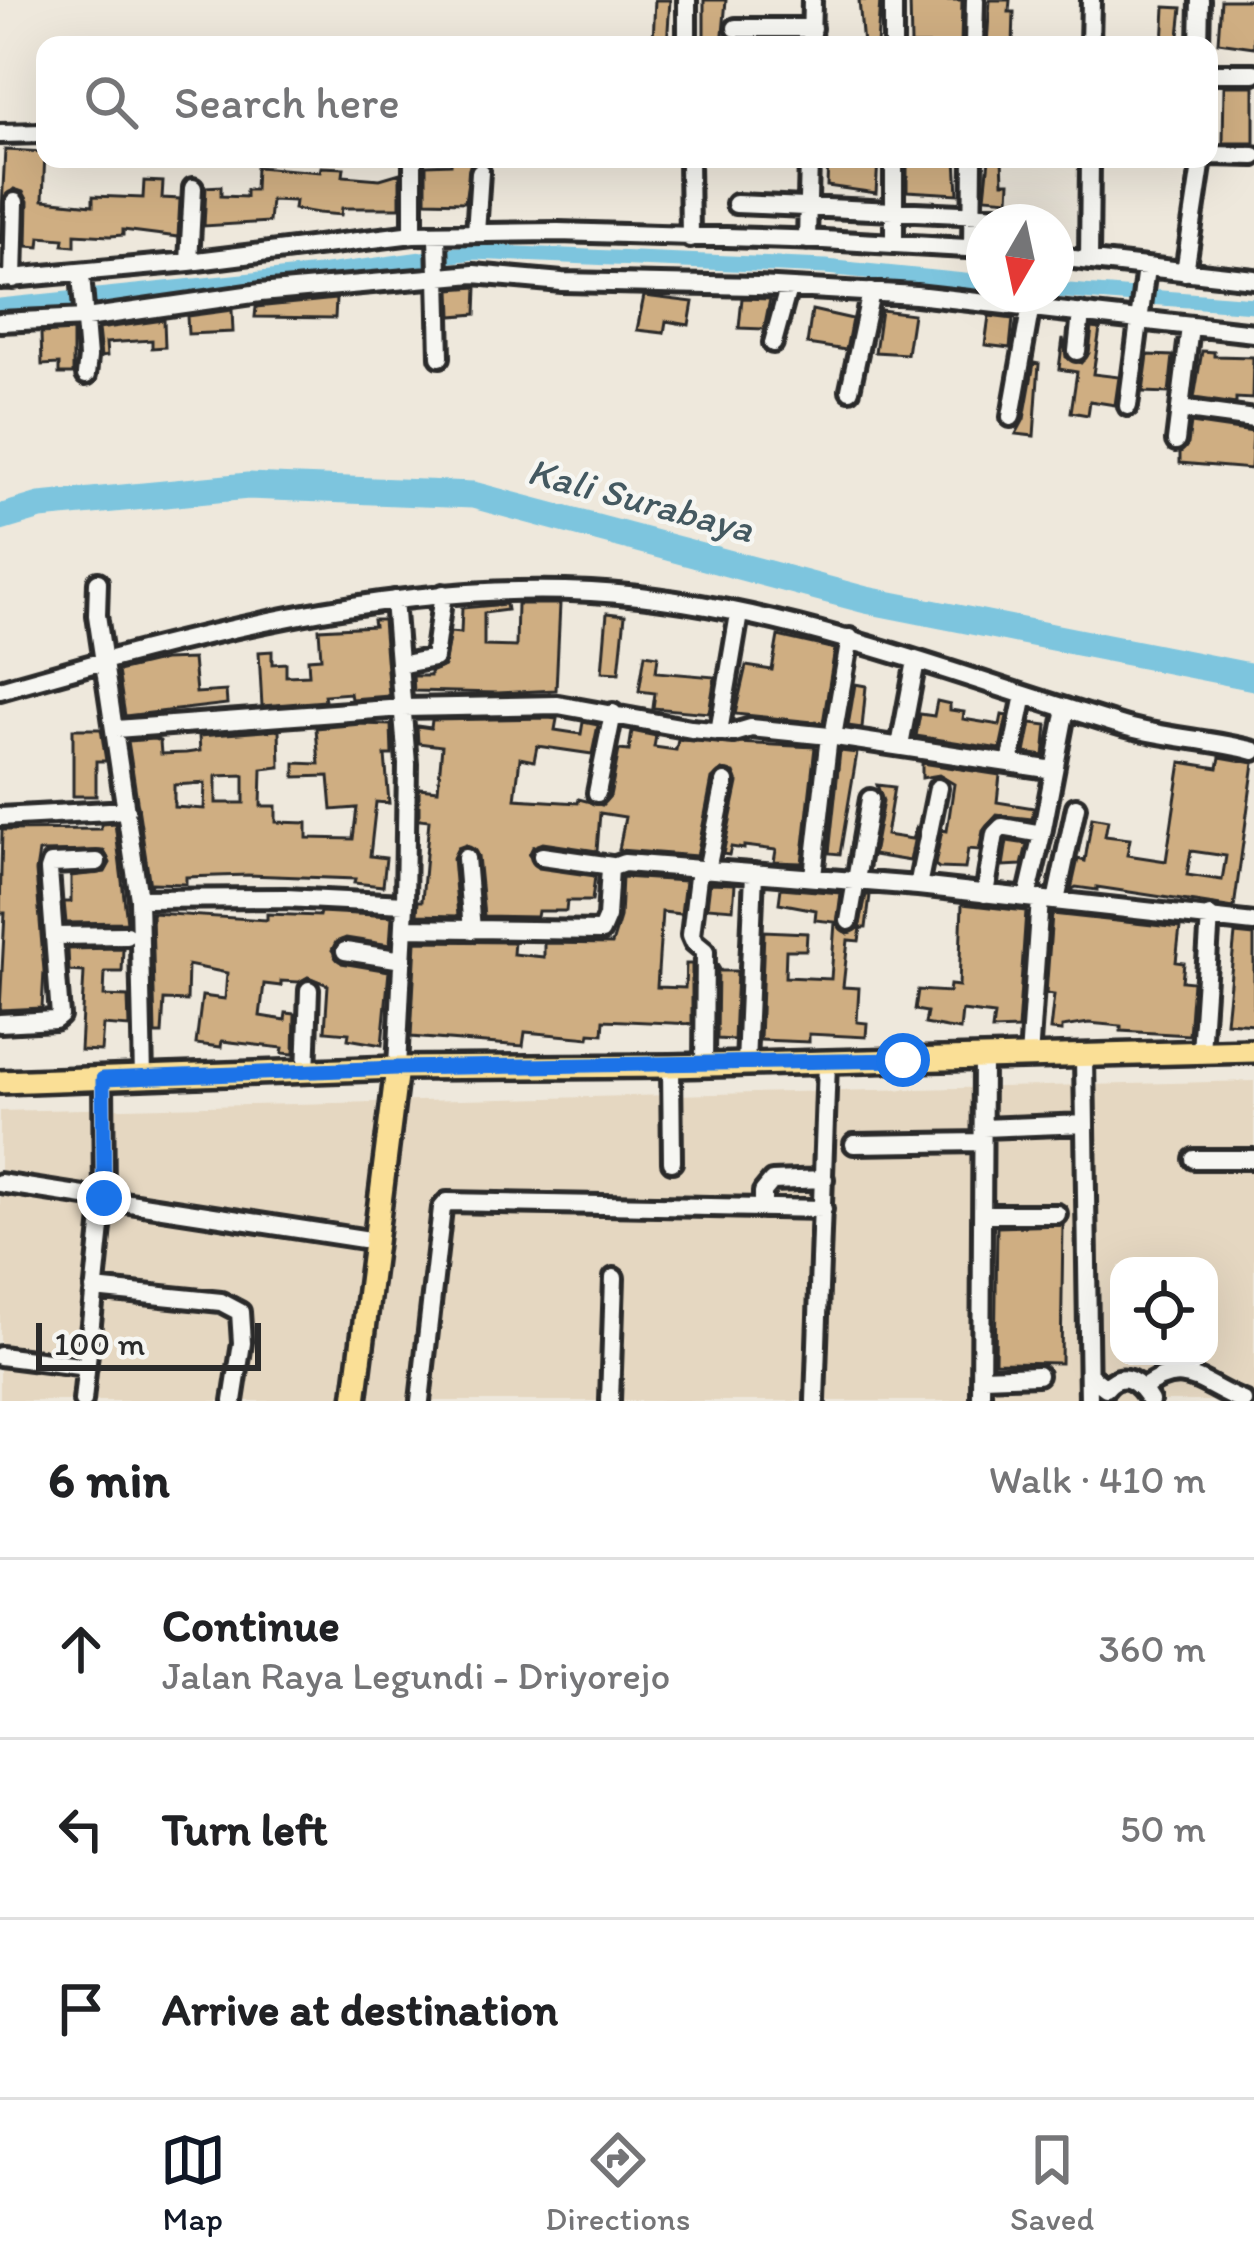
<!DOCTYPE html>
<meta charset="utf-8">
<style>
:root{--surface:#fff;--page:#f2f2f2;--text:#202124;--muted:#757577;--line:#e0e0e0;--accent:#111827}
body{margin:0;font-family:Itim,sans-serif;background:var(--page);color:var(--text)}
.controls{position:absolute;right:36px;bottom:36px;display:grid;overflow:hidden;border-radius:24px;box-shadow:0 12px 48px #0002}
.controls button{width:108px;height:108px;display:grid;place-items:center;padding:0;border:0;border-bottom:3px solid var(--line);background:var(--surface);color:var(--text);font:60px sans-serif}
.compass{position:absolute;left:966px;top:204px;width:108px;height:108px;border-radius:50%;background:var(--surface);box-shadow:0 12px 48px #0002;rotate:189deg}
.scale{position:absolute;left:36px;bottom:30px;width:225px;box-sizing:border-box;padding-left:12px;border:6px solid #2b2b2b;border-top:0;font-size:33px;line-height:42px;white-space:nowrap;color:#2b2b2b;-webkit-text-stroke:9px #f6f6f2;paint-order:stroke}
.stop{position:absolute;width:36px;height:36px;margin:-27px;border:9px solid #1a73e8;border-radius:50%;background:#fff}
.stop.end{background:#1a73e8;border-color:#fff;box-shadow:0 3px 12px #0008}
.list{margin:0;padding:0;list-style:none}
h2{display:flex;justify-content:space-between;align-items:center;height:156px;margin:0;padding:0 48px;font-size:51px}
h2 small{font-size:39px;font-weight:400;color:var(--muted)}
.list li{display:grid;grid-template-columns:78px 1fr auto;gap:36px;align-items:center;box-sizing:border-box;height:180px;padding:0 48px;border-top:3px solid var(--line)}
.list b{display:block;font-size:45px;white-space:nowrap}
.list p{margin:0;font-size:39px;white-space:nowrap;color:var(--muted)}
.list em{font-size:39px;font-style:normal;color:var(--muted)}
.icon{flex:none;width:66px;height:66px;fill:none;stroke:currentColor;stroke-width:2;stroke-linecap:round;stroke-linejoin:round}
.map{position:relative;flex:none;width:1254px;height:1401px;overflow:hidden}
.search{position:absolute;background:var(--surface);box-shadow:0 12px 48px #0002;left:36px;right:36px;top:36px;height:132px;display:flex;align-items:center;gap:30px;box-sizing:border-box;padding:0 42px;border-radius:24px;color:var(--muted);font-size:45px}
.sheet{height:696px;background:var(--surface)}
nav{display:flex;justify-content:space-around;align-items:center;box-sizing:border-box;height:168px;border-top:3px solid var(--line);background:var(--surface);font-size:33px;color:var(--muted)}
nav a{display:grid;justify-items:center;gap:6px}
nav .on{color:var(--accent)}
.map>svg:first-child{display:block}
.built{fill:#e5d7c1;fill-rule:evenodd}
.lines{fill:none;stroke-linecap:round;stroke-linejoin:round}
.canal{stroke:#7dc5de;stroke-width:15}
.river{stroke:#7dc5de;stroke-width:27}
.building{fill:#cfae82;stroke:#2b2b2b;stroke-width:3;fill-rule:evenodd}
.minor-casing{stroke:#2b2b2b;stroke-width:26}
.major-casing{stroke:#2b2b2b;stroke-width:30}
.minor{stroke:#f6f6f2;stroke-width:16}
.major{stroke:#fadf96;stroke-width:21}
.route{stroke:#1a73e8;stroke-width:15}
.labels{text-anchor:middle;stroke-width:9;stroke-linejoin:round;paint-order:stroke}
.water-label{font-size:39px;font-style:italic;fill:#445961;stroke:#f6f6f2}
</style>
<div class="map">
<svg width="1254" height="1401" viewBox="0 0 1254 1401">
<rect width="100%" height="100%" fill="#eee8dc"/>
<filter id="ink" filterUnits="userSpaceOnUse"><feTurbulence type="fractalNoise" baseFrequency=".00833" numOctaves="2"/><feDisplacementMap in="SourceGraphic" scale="24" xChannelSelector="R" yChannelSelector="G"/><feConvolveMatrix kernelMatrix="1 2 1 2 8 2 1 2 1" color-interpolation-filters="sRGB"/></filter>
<g filter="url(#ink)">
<!-- built -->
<path class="built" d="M1254,1081V1401H0V1111ZM1119,1266H1209V1356H1119Z"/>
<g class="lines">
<!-- canal -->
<path class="canal" d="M1056,290L1254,305
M0,306L319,273L473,252L826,267L984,283"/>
<!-- river -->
<path class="river" d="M0,518L40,506L248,486L473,495L866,600L1254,677"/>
</g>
<!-- building -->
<path class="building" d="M655,0H670L667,45H654L653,41Z
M704,0H726L722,45H704Z
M859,0H880L877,45H863Z
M910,0H962L961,45H911Z
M990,0H1010L1009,12H1014L1013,45H987Z
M1221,0H1254V47L1218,42Z
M1165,7L1182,8L1178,45H1163Z
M1224,86H1254V143H1223Z
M5,150L45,152L43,200L93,205V196L143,198L144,181L163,182L162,198L180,199L178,237L123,230V235L110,236L75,234V246L63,245L64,239L40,237L39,247L27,246L28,201L23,192L14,189L2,201L0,245Z
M451,159L471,160L465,202L426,201V165L451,164Z
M828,159H878L876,193L827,186Z
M907,159H956L958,194L907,191Z
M989,159H1002L1003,182H1010L1009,199L985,197Z
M256,167L320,172L321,167L344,168L343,176L380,179L400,173V208H342L341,215L318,213L294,209L295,201L271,200L269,222L204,226L206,187L221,186V196L246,197V190H255Z
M477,287L476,314L452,316L451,289Z
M644,296L693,302L689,325L666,321L664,333L637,330Z
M742,298L770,299L764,329L739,328Z
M336,299L335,318L255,317L256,307Z
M232,310L233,332L188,334L187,316Z
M812,310L852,319L846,350L807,344Z
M881,310L913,314L907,354L875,352Z
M989,316L1013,319L1010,348L985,345Z
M164,320L165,347L152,348V340L106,343L107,356L101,357L98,329Z
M1092,328L1100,329L1093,374L1119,377L1115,405L1090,401L1088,415L1071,412L1077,372L1059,369L1063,338L1066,357L1081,363L1089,353Z
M73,331V374H59V364L42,365L41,333Z
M1202,351L1214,352V356L1253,357L1252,399L1236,398V404L1194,398Z
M1148,355L1173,356L1169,393L1143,392Z
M1034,363L1039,364L1034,436L1016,434L1024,419Z
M1191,423L1253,432L1251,469L1180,463V453L1188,444Z
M506,604L507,610L484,613V646L516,647L517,604H560L556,690L498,693L414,691L413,676H430V672L444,666L450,632L461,633L462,608Z
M607,613L625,615L619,673L602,672Z
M373,620H383L389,696L351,699L350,693L324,695L325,701L262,706L259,652L272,651V664L286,663V676L309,675L308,659L321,658L319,629L374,626Z
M778,636L835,649L823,723L735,714L746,666L772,670Z
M645,654L658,656L656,672L715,677L709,713L653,708L655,693L639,691Z
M193,659L196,693L226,691L227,704L125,716L118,671L164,660Z
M855,684L866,686L862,728L848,726Z
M937,701L950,704V710L964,712L963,719L1000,725L1002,715L1007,716L1000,749L916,736L920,714L934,716Z
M548,718L557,719L555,730L581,734L583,722L598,725L592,754L537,746L534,761L520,758L515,799L578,803L579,799L602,805L610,796L619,750L629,751L632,731L656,736L654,747L676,750L678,740L815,747L802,863L774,862L776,850L744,846V849L731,847L729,855L723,854L738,783L734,773L722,770L712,779L697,856L619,850L625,817L600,813L597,851L543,843L533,847L529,855L539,868L595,876L592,901H567L566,911H538L537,917L484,916L478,856L466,845L458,848L453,858L458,916L417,915L418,901H422L429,820L419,819V788L438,790L442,746L418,743L417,726L431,728L432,720Z
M1031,723L1047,725L1044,756L1025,753Z
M361,724L391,725L392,755H385L389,803L376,802L370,856L386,858L383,886L354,883L355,879L248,875L186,877V884L152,883L150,886L128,741L154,739L160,741L161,754L186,753L200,751L199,736L279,730L280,767L262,769L261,806H276V822L307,823V838L353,839L357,808L332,810L329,776L295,777V763L319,764L316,728ZM244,775V803H216V776ZM205,783L204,809L174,807V785Z
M73,729H101L106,761H96V796H73Z
M840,751L857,753L840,854L829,853Z
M1220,757L1254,763L1234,908L1097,887V890L1076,887L1071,890L1078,859L1085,861L1092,817L1108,820L1105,836L1130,839L1127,855L1166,861L1181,762L1218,768ZM1191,851L1226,856L1222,880L1187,875Z
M922,763L1000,775L997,802L1034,808L1032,819L997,815L983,831L979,850L968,849L965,869L939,868L935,865L942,830L947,831L954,784L939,775L922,778Z
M877,785L894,787L886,835L912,839L917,826L910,861L873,855L883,801Z
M115,823L127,922L66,923L64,902H71V876L105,872L110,863L104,851L39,852L36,871L44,971L42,1008L0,1010L5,913H0L2,830L101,829V824Z
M1007,841L1027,844L1022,865L1003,866Z
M622,877L685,881L681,914L662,912L657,987L685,988L686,964H692V1024L604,1020L603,1034L590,1033L589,1038L525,1032L523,1046L411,1037L416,941L514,942L513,954L544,957V943L612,944L620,918Z
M710,883L735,884L733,909L707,907Z
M781,888L841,893L837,924L848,934L859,928L866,895H870L866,928H861L859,941L848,940L843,987L859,988L857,1022L867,1023L866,1037L809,1034V1042L760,1040L764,931L807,933L806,950H786L785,977L831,979L835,922L815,920L816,910L779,903Z
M962,904L1026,911L1018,1029L992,1030L994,1015L962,1011L960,1030L947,1028L925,1024L927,1012L915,1010L918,990L949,992L950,985L959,986Z
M320,912L392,916L390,945L346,938L336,942L332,950L342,963L389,971L382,1045L348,1039L349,1033L325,1031L328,985L308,977L299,982L281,981V986L264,984L260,1016L285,1020L286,1013L295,1014L294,1054L282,1053L283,1048L222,1041L221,1047L196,1044L202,996L225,999L227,973L188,965L187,1001L164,1000L162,1034H155L152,913L267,920V914L319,916Z
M1052,914L1180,928L1176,962L1184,963L1182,981L1193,982L1189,1035L1121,1031V1026L1089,1023L1062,1027V1031L1050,1030L1054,995L1046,994Z
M1235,934L1254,936V1024L1226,1022Z
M123,948L122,972H105L104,996L128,997L129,1027L103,1025L101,1051L80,1050L84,972L69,971L68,949Z
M718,966L721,971H737L734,1040L717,1039Z
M1063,1225L1061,1363L995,1362L997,1227Z"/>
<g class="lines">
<defs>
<path id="minor" d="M687,0V45
M893,0V45
M736,28H812
M811,45L812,0
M974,45L975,0
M1090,45L1091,0
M1199,45L1200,0
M1209,73H1254
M0,134L45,133
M1209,155L1254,156
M689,159L690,238
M894,159V243
M413,162V234
M736,204L1005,216
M476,233L480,172
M437,235L440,357
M807,240L809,159
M972,248L973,159
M1056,257L1254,279
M1089,261L1090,159
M189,262L193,188
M1185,272L1202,159
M81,274L88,357L86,375
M0,279L189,262L413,234L558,232L823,240L984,249
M13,279L15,202
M0,322L86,318L260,293L474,274L562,282L758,286L916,295L1254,333
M773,343L788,288
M1077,351L1081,313
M850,390L871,292
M1128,406L1146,268
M1180,409L1254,419
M1011,417L1031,305
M1176,441L1190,327
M98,582L97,615L139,899L143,1078
M394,600L407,764L405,904L397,1068
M399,665L434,658L443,594
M0,690C190,636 391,581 591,592C774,602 946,673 1120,725C1163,738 1210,739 1254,751
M116,729L403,708L558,705L691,729L734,733L751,728L829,736L1054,770
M719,732L739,614
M833,737L850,638
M900,746L916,661
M1010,763L1024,695
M597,793L613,713
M0,817L127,810
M1042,834L1066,708
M542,856L612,866
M466,858L472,930
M699,869L691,935L694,942L705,951L704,1065
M707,870L725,782
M813,876L829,736
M918,886L938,788
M985,894L995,834L1002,827L1042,834L1027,898
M139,899L285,898L405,904
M1056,901L1076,807
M849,921L870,799
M405,928L601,931L607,917L610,868L624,863L918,886L1254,923
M55,936L126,935
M345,951L403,960
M0,1023L55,1020L60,1016L49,870L51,864L97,862
M1201,1052L1210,916
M1084,1057L1089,1401
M1029,1058L1040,899
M746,1064L754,873
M671,1066L672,1162
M306,1073L309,990
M983,1128L1085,1124
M854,1144L982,1142
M1194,1159H1254
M0,1183L363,1239
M763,1208V1192L772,1181L824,1179
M984,1214H1057
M94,1289L221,1302L240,1312L242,1343L233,1401
M0,1356L87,1367
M1089,1375L1106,1388C1123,1368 1140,1383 1150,1401
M982,1377L1038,1375
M1142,1389C1186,1356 1203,1387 1243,1401
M83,1401L104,1198L103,1079
M420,1401L442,1208L447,1202L823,1209
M610,1401L614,1278
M815,1401L827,1063
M981,1401L983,1059"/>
<path id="major" d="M0,1082L397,1068L671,1066L1254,1051
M355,1401L397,1068"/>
</defs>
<!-- minor casing -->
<use href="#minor" class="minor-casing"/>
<!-- major casing -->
<use href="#major" class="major-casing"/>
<!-- minor -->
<use href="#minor" class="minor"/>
<!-- major -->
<use href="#major" class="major"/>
</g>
</g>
<g class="lines" filter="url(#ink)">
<!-- route -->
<path class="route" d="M104,1198L103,1079L397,1068L903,1060"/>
</g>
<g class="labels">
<!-- water labels -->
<g class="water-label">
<text transform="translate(641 499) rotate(15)" y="14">Kali Surabaya</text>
</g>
</g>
</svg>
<div class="controls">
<button><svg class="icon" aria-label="locate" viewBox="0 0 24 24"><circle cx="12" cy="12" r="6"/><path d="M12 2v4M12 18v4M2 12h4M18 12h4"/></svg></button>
</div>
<svg class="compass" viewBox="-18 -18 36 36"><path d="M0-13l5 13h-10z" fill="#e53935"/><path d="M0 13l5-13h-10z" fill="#757577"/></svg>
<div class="scale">100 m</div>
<div class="stop" style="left:903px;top:1060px"></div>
<div class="stop end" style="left:104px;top:1198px"></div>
<div class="search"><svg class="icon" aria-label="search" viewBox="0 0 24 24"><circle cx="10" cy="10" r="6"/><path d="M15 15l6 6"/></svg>Search here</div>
</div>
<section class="sheet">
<h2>6 min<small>Walk · 410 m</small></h2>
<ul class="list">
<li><svg class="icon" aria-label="ahead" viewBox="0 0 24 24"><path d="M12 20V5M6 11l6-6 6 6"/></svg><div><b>Continue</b><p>Jalan Raya Legundi - Driyorejo</p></div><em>360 m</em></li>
<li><svg class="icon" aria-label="left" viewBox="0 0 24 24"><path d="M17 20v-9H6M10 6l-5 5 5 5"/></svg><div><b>Turn left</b></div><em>50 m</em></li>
<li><svg class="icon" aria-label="arrive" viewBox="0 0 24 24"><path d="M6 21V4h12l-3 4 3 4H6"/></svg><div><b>Arrive at destination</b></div></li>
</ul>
</section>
<nav>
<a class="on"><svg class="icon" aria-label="map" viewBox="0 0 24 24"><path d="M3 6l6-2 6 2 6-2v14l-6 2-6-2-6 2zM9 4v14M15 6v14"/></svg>Map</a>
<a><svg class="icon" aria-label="directions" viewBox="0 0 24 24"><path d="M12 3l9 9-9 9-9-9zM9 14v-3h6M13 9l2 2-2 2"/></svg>Directions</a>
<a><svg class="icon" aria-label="saved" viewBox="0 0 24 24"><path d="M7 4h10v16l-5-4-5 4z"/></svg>Saved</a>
</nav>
